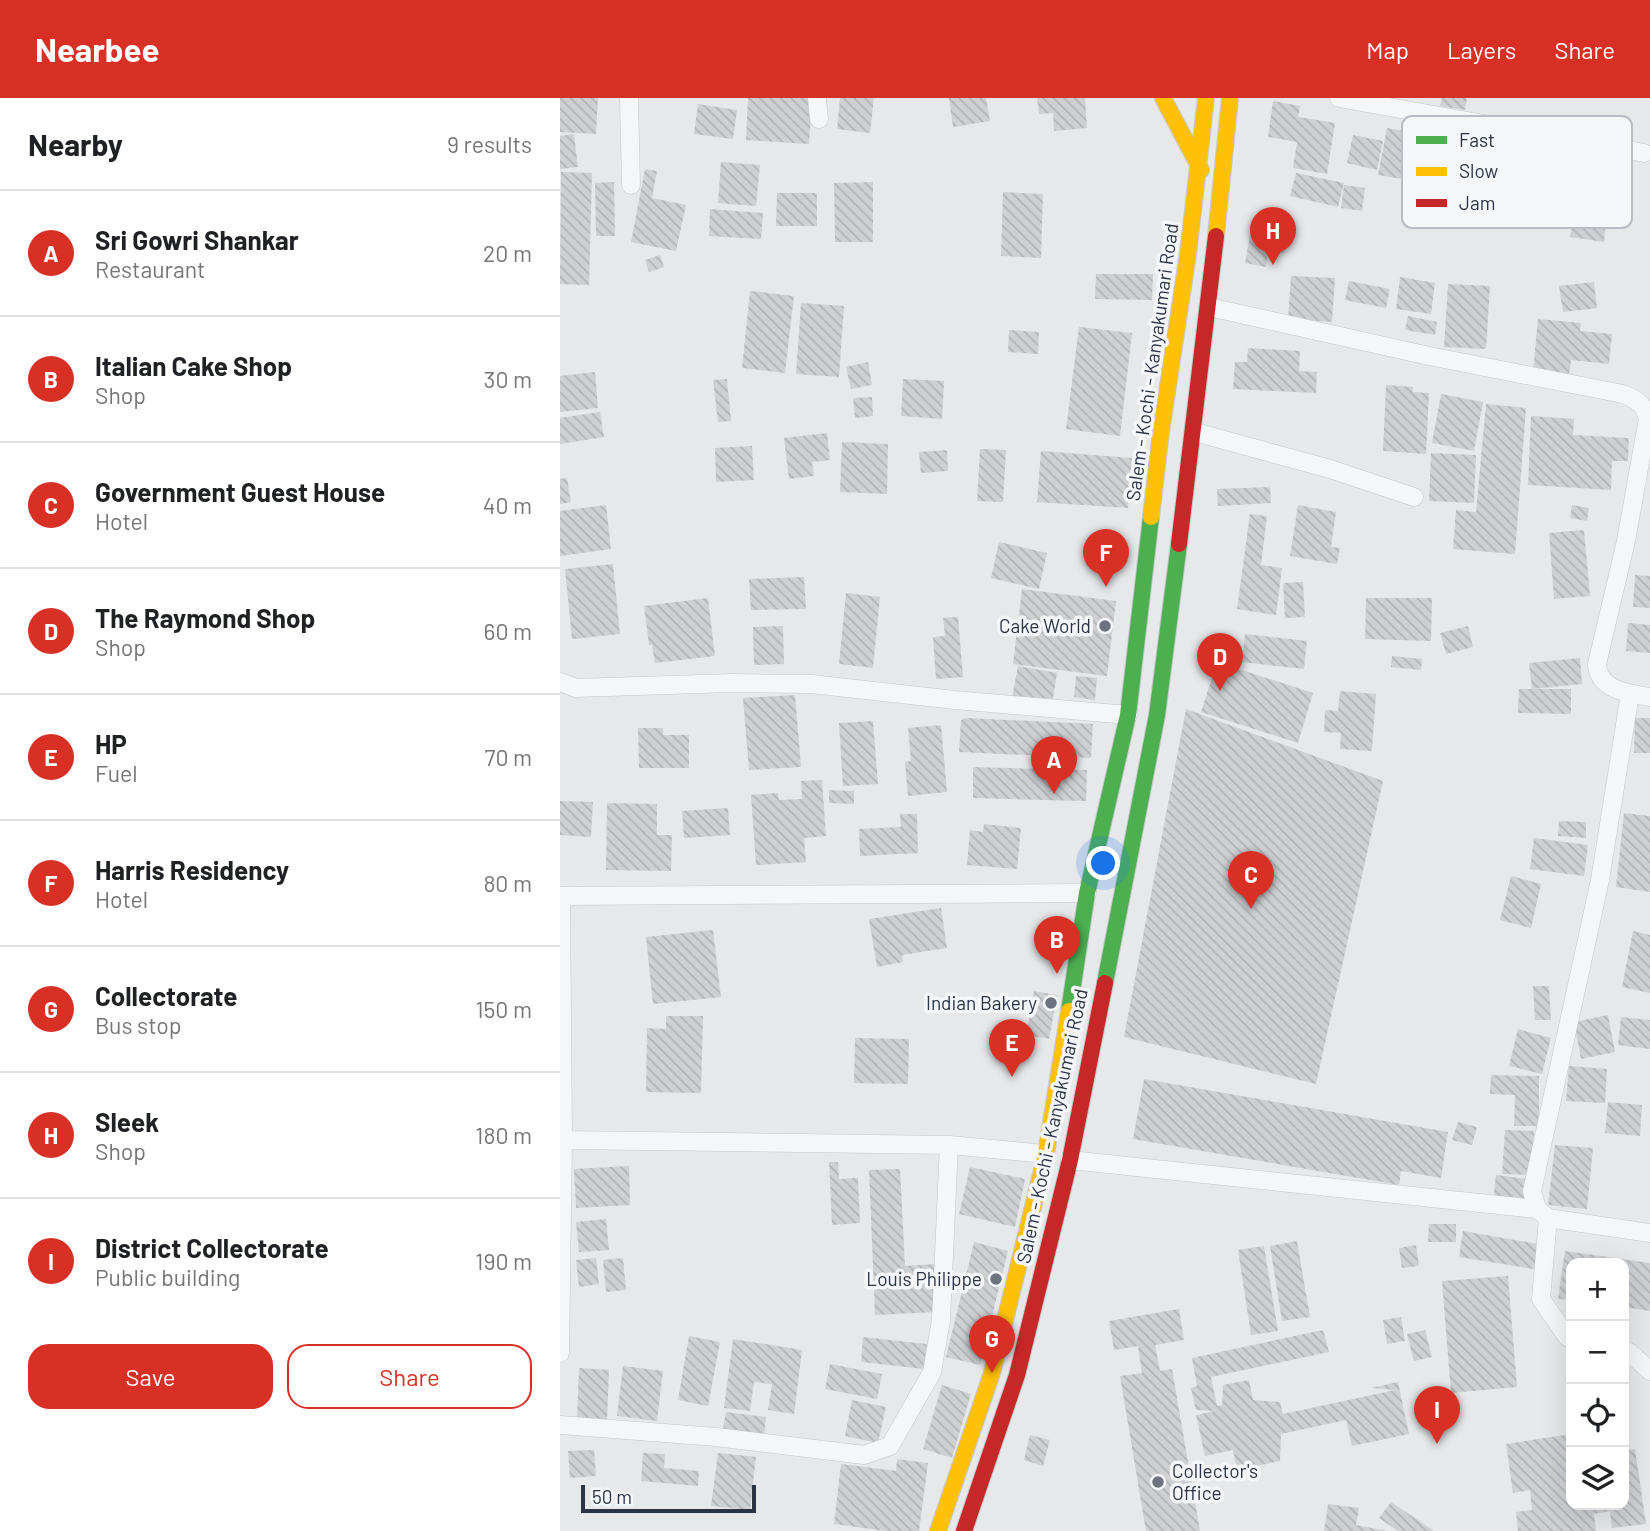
<!DOCTYPE html>
<meta charset="utf-8">
<style>
:root{--surface:#fff;--page:#f2f2f2;--text:#202124;--muted:#757577;--line:#e0e0e0;--accent:#d93025}
body{margin:0;font-family:Barlow,sans-serif;background:var(--page);color:var(--text)}
.controls{position:absolute;right:21px;bottom:21px;display:grid;overflow:hidden;border-radius:14px;box-shadow:0 7px 28px #0002}
.controls button{width:63px;height:63px;display:grid;place-items:center;padding:0;border:0;border-bottom:2px solid var(--line);background:var(--surface);color:var(--text);font:35px sans-serif}
.scale{position:absolute;left:21px;bottom:18px;width:175px;box-sizing:border-box;padding-left:7px;border:4px solid #2b3445;border-top:0;font-size:19px;line-height:24px;white-space:nowrap;color:#2b3445;-webkit-text-stroke:5px #f4f6f9;paint-order:stroke}
.you{position:absolute;left:544px;top:766px;width:24px;height:24px;margin:-18px;border:5px solid #fff;border-radius:50%;background:#1a73e8;box-shadow:0 0 0 10px #1a73e833}
.badge{display:grid;place-items:center;width:46px;height:46px;border-radius:50%;background:var(--accent);color:#fff;font-size:23px;font-weight:700}
.pin{position:absolute;translate:-50% -58px;filter:drop-shadow(0 2px 4px #0008)}
.pin::after{content:'';position:absolute;top:37px;width:24px;height:21px;background:inherit;clip-path:polygon(0 0,100% 0,50% 100%)}
.list{margin:0;padding:0;list-style:none}
h2{display:flex;justify-content:space-between;align-items:center;height:91px;margin:0;padding:0 28px;font-size:30px}
h2 small{font-size:23px;font-weight:400;color:var(--muted)}
.list li{display:grid;grid-template-columns:46px 1fr auto;gap:21px;align-items:center;box-sizing:border-box;height:126px;padding:0 28px;border-top:2px solid var(--line)}
.list b{display:block;font-size:26px;white-space:nowrap}
.list p{margin:0;font-size:23px;white-space:nowrap;color:var(--muted)}
.list em{font-size:23px;font-style:normal;color:var(--muted)}
.actions{display:flex;gap:14px;padding:21px 28px}
.actions a{flex:1;padding:16px 0;border:2px solid var(--accent);border-radius:21px;text-align:center;font-size:24px;color:var(--accent)}
.actions .main{background:var(--accent);color:#fff}
.icon{flex:none;width:38px;height:38px;fill:none;stroke:currentColor;stroke-width:2;stroke-linecap:round;stroke-linejoin:round}
.map{position:relative;flex:none;width:1090px;height:1433px;overflow:hidden}
header{display:flex;align-items:center;gap:42px;box-sizing:border-box;height:98px;padding:0 35px;background:var(--accent);color:#fff}
header strong{font-size:33px}
nav{display:flex;gap:38px;margin-inline-start:auto;font-size:24px}
main{display:flex}
aside{flex:1;background:var(--surface)}
.map>svg:first-child{display:block}
.building{fill:url(#building-back-hatch)}
.lines{fill:none;stroke-linecap:round;stroke-linejoin:round}
.street-casing{stroke:#c4c6c8;stroke-width:19}
.fast-casing{stroke:#c4c6c8;stroke-width:18}
.slow-casing{stroke:#c4c6c8;stroke-width:18}
.jam-casing{stroke:#c4c6c8;stroke-width:18}
.street{stroke:#f5f6f7;stroke-width:18}
.fast{stroke:#4caf50;stroke-width:16}
.slow{stroke:#ffc107;stroke-width:16}
.jam{stroke:#c62828;stroke-width:16}
.poi-dot{fill:#6c737f;stroke:#f4f6f9;stroke-width:2.5}
.labels{text-anchor:middle;stroke-width:7;stroke-linejoin:round;paint-order:stroke}
.street-label{font-size:19px;fill:#2b3445;stroke:#f4f6f9}
.poi-label{font-size:19px;fill:#2b3445;stroke:#f4f6f9;text-anchor:end}
.key{fill:#f4f6f9;stroke:#b8bcc3;stroke-width:2}
.key-label{font-size:19px;fill:#2b3445}
</style>
<header>
<strong>Nearbee</strong>
<nav><a>Map</a><a>Layers</a><a>Share</a></nav>
</header>
<main>
<aside>
<h2>Nearby<small>9 results</small></h2>
<ul class="list">
<li><span class="badge">A</span><div><b>Sri Gowri Shankar</b><p>Restaurant</p></div><em>20 m</em></li>
<li><span class="badge">B</span><div><b>Italian Cake Shop</b><p>Shop</p></div><em>30 m</em></li>
<li><span class="badge">C</span><div><b>Government Guest House</b><p>Hotel</p></div><em>40 m</em></li>
<li><span class="badge">D</span><div><b>The Raymond Shop</b><p>Shop</p></div><em>60 m</em></li>
<li><span class="badge">E</span><div><b>HP</b><p>Fuel</p></div><em>70 m</em></li>
<li><span class="badge">F</span><div><b>Harris Residency</b><p>Hotel</p></div><em>80 m</em></li>
<li><span class="badge">G</span><div><b>Collectorate</b><p>Bus stop</p></div><em>150 m</em></li>
<li><span class="badge">H</span><div><b>Sleek</b><p>Shop</p></div><em>180 m</em></li>
<li><span class="badge">I</span><div><b>District Collectorate</b><p>Public building</p></div><em>190 m</em></li>
</ul>
<div class="actions"><a class="main">Save</a><a>Share</a></div>
</aside>
<div class="map">
<svg width="1090" height="1433" viewBox="0 0 1090 1433">
<defs>
<pattern id="building-back-hatch" width="6" height="6" patternUnits="userSpaceOnUse" patternTransform="scale(1.75)"><rect width="6" height="6" fill="#ced0d3"/><path d="M-1 5l2 2M0 0l6 6M5-1l2 2" fill="none" stroke="#b1b3b6"/></pattern>
</defs>
<rect width="100%" height="100%" fill="#e6e8ea"/>
<!-- building -->
<path class="building" d="M0,0H38L36,36L0,34Z
M188,0H252L249,46L186,42Z
M280,0H314L310,35L277,31Z
M389,0H426L430,23L393,29Z
M477,0H525L527,30L494,33L493,15L479,16Z
M882,0H907L905,12L880,8Z
M713,3L740,8L738,19L775,25L767,76L733,70L737,44L708,39Z
M138,6L177,12L173,41L134,36Z
M827,30L862,36L854,83L818,77Z
M14,36L18,69L0,71V38Z
M793,37L823,43L817,72L787,65Z
M161,64L200,67L196,108L158,105Z
M85,71L97,73L92,100L126,107L116,153L71,144Z
M1,74L32,75L29,187L0,186Z
M736,75L784,85L778,109L730,98Z
M54,84L55,138H36L35,85Z
M313,84V144H275L274,85Z
M784,87L805,90L802,113L781,110Z
M443,94L483,96L481,160L441,158Z
M217,95H257V128H216Z
M1015,102L1048,107L1044,144L1010,139Z
M150,111L203,115L201,141L149,138Z
M693,120L729,126L724,155L708,152L706,169L685,165Z
M100,157L104,169L89,174L85,162Z
M536,176H593L592,202L535,201Z
M731,178L775,180L772,224L728,221Z
M840,179L875,185L871,216L836,211Z
M789,183L830,191L826,210L785,202Z
M1034,184L1037,210L1003,214L999,188Z
M888,186L930,188L926,251L884,249Z
M190,193L234,198L225,275L182,270Z
M241,205L284,208L279,279L236,276Z
M848,218L877,224L875,237L845,232Z
M978,221L1021,225L1020,233L1052,236L1049,266L1011,262L1009,278L973,274Z
M519,229L572,235L560,338L506,331Z
M449,232L479,234L478,256L448,254Z
M688,250L740,253L739,273L757,274L756,295L673,291L675,264H687Z
M308,264L312,287L291,291L286,269Z
M35,274L38,310L0,314V278Z
M167,281L171,323L158,324L153,282Z
M343,281L384,283L382,321L341,318Z
M826,287L853,289V294L869,295L866,356L823,353Z
M881,296L923,304L914,353L872,345Z
M312,299L313,318L295,320L293,300Z
M926,306L966,310L955,456L893,451L896,412L916,414Z
M40,314L44,339L0,346V320Z
M971,318L1014,321L1013,337L1069,340L1068,363H1052L1051,392L968,387Z
M267,335L270,362L252,364L254,378L229,381L224,340Z
M282,344L328,346L327,396L280,394Z
M192,348L194,382L156,384L155,350Z
M420,351L446,352L443,404L417,403Z
M387,352L388,373L361,375L359,354Z
M481,353L572,360L568,410L477,404Z
M871,355L916,357L914,405L869,403Z
M7,380L11,404L0,406V381Z
M710,389L711,405L658,408L657,391Z
M46,407L51,451L0,458V413Z
M738,407L776,414L771,449L780,450L777,466L730,458Z
M1012,407L1029,410L1027,423L1010,420Z
M690,416L707,418L701,467L722,470L716,517L677,511Z
M1024,432L1030,498L994,501L989,435Z
M439,444L487,455L479,491L431,480Z
M53,466L60,536L12,541L5,471Z
M1075,477L1090,478V510L1073,509Z
M244,479L246,511L191,512L189,481Z
M743,484L745,519L725,520L723,485Z
M462,491L556,503L547,578L453,566Z
M286,495L320,499L313,570L279,566Z
M148,500L155,558L95,565L92,547H89L84,508Z
M806,500H872L871,543L805,541Z
M398,519L403,579L376,581L373,539L385,538L383,520Z
M1068,525L1090,527V555L1066,553Z
M223,528L224,566L194,567L193,529Z
M908,528L913,549L886,556L880,535Z
M685,536L747,543L744,571L682,564Z
M832,558L862,561L861,572L831,569Z
M1020,560L1022,586L972,591L969,565Z
M657,564L753,595L738,645L641,614Z
M458,568L497,575L492,607L452,600Z
M516,578L537,580L535,602L514,599Z
M959,591H1011V616L958,615Z
M780,593L816,596L812,653L780,651L781,635L764,634L765,612L778,613Z
M235,597L241,669L189,672L183,600Z
M626,611L823,683L756,986L564,939Z
M406,620L533,626L531,660L399,654L401,622Z
M1075,620H1090V655H1074Z
M313,623L318,686L283,688L279,625Z
M381,627L387,694L348,698L345,664L351,663L348,630Z
M78,630H103V637H129V670H79Z
M413,669L527,672L526,703L413,700Z
M262,682L266,738L244,740L246,764L196,767L191,697L218,695L219,702L242,701L241,683Z
M269,692L294,693V706L269,705Z
M0,703L33,704L31,739L0,737Z
M47,705L97,706V737H112L111,773L46,772Z
M168,710L170,737L124,740L122,713Z
M1064,715L1090,718V794L1056,789Z
M340,716H357L358,755L300,758L299,731L341,729Z
M999,723L1026,724V740L998,738Z
M424,726L461,730L457,771L407,767L410,732L423,734Z
M974,740L1028,747L1024,778L970,771Z
M951,778L981,786L971,830L940,822Z
M381,810L387,850L342,857L343,864L317,869L309,821Z
M153,832L161,899L93,906L86,839Z
M1073,833L1090,837V895L1062,889Z
M973,888H989L991,922H975Z
M474,893L497,897L489,941L466,937Z
M1048,917L1055,954L1021,961L1014,924Z
M106,918H143L141,995L86,994L87,930L106,931Z
M1061,919L1090,922V951L1058,947Z
M958,931L991,940L982,976L949,968Z
M295,940L349,941L348,986L294,985Z
M1009,968L1047,971L1045,1005L1006,1003Z
M931,977L979,978V1028H954L955,997L930,996Z
M584,981L888,1034L881,1080L841,1073L839,1087L573,1041Z
M1048,1004L1082,1007L1080,1038L1045,1035Z
M898,1024L917,1029L912,1047L892,1042Z
M945,1032L974,1033L972,1077L942,1076Z
M995,1047L1033,1050L1027,1111L988,1107Z
M269,1064H278L279,1081L298,1080L300,1125L272,1127Z
M69,1068L70,1107L16,1110L14,1071Z
M410,1069L465,1081L455,1129L399,1116Z
M340,1071L345,1168L375,1166L377,1214L315,1217L309,1072Z
M936,1077L968,1081L966,1107L933,1103Z
M46,1121L49,1152L19,1154L16,1124Z
M869,1126H896V1144H868Z
M903,1133L984,1147L980,1172L899,1159Z
M737,1143L750,1219L722,1223L710,1148Z
M414,1144L448,1153L420,1267L386,1259Z
M856,1147L859,1168L842,1170L839,1150Z
M704,1148L718,1233L691,1237L678,1152Z
M1005,1153L1090,1165V1213L1064,1209V1165H1011V1202L998,1201Z
M36,1160L39,1186L19,1189L16,1162Z
M63,1160L66,1192L46,1194L43,1162Z
M948,1178L957,1289L891,1295L882,1183Z
M619,1211L624,1242L595,1247L600,1273L612,1271L640,1433H586L560,1278L582,1275L578,1248L554,1252L549,1223Z
M841,1219L845,1243L827,1246L823,1222Z
M763,1232L769,1254L651,1279L657,1308L662,1307L663,1287L689,1282L693,1302L720,1304L723,1316L835,1292L811,1290L838,1284L849,1336L792,1348L786,1322L721,1336L720,1363L677,1372L673,1352L645,1358L636,1317L655,1313L636,1312L631,1290L637,1288L632,1260Z
M865,1232L872,1259L854,1263L847,1236Z
M129,1238L160,1244L148,1308L118,1302Z
M303,1239L367,1246L364,1271L301,1264Z
M173,1241L242,1252L234,1316L208,1312L212,1286L194,1284L190,1313L164,1310Z
M270,1266L322,1276L317,1301L265,1291Z
M63,1268L103,1273L97,1323L57,1318Z
M19,1270L49,1272L47,1323L17,1321Z
M382,1287L411,1296L392,1360L363,1351Z
M292,1302L326,1309L318,1345L285,1338Z
M166,1314L206,1319L204,1337L163,1332Z
M1011,1336V1407H1064V1352L1075,1351L1086,1426L1052,1430L1050,1413L1034,1416L1036,1433H958L956,1414L972,1412L970,1392L953,1395L946,1346Z
M470,1337L490,1342L483,1368L464,1362Z
M34,1352L36,1378L10,1380L8,1353Z
M83,1355L105,1356L104,1370L139,1373L138,1388L81,1383Z
M158,1355L196,1359L190,1412L151,1408Z
M337,1361L368,1365L359,1433H326L274,1426L281,1366L336,1373Z
M831,1404L874,1433H838L819,1420Z
M768,1406L799,1410L796,1427L827,1433H764Z"/>
<g class="lines">
<defs>
<path id="street" d="M69,0L71,87
M257,0L259,21
M779,0L1084,55
M649,209L869,258L1063,296C1076,301 1084,306 1088,320L1066,443L1037,566C1038,592 1069,596 1090,599
M635,334L770,371L854,399
M0,584L16,590L172,585L251,586L395,602L568,617
M1070,596L1040,782L972,1093L977,1111L988,1120L1090,1135
M0,798L527,795
M3,1042L389,1047
M510,1062L977,1111
M988,1120L981,1201L1007,1239L1011,1240
M1064,1252L1069,1254L1090,1273
M0,1255L3,1042L1,798
M0,1327L156,1339L304,1357L330,1348L372,1274L381,1222L389,1047L486,1056"/>
<path id="fast" d="M545,885L597,617L619,446
M509,913L527,795L568,617L591,419"/>
<path id="slow" d="M603,0L641,72
M656,138L670,0
M591,419L601,334L628,156L646,0
M378,1433L432,1275L486,1056L509,913"/>
<path id="jam" d="M619,446L656,138
M404,1433L457,1277L510,1062L545,885"/>
</defs>
<!-- street casing -->
<use href="#street" class="street-casing"/>
<!-- fast casing -->
<use href="#fast" class="fast-casing"/>
<!-- slow casing -->
<use href="#slow" class="slow-casing"/>
<!-- jam casing -->
<use href="#jam" class="jam-casing"/>
<!-- street -->
<use href="#street" class="street"/>
<!-- fast -->
<use href="#fast" class="fast"/>
<!-- slow -->
<use href="#slow" class="slow"/>
<!-- jam -->
<use href="#jam" class="jam"/>
</g>
<!-- markers -->
<g class="poi-dot">
<circle cx="545" cy="528" r="7"/>
<circle cx="491" cy="905" r="7"/>
<circle cx="436" cy="1181" r="7"/>
<circle cx="598" cy="1384" r="7"/>
</g>
<g class="labels">
<!-- street labels -->
<g class="street-label">
<text transform="translate(592 264) rotate(-82)" y="7">Salem - Kochi - Kanyakumari Road</text>
<text transform="translate(492 1028) rotate(-78)" y="7">Salem - Kochi - Kanyakumari Road</text>
</g>
<!-- poi labels -->
<g class="poi-label">
<text x="531" y="535">Cake World</text>
<text x="477" y="912">Indian Bakery</text>
<text x="422" y="1188">Louis Philippe</text>
<text x="612" y="1380" text-anchor="start">Collector's<tspan x="612" dy="22">Office</tspan></text>
</g>
</g>
<!-- legend -->
<rect x="842" y="18" width="230" height="112" rx="10" class="key"/>
<rect x="856" y="38" width="31" height="8" fill="#4caf50"/>
<rect x="856" y="69" width="31" height="9" fill="#ffc107"/>
<rect x="856" y="101" width="31" height="8" fill="#c62828"/>
<g class="key-label">
<text x="899" y="49">Fast</text>
<text x="899" y="80">Slow</text>
<text x="899" y="112">Jam</text>
</g>
</svg>
<div class="controls">
<button>+</button>
<button>−</button>
<button><svg class="icon" aria-label="locate" viewBox="0 0 24 24"><circle cx="12" cy="12" r="6"/><path d="M12 2v4M12 18v4M2 12h4M18 12h4"/></svg></button>
<button><svg class="icon" aria-label="layers" viewBox="0 0 24 24"><path d="M12 4l9 5-9 5-9-5zM3 14l9 5 9-5"/></svg></button>
</div>
<div class="scale">50 m</div>
<div class="you"></div>
<div class="pin badge" style="left:494px;top:696px">A</div>
<div class="pin badge" style="left:497px;top:876px">B</div>
<div class="pin badge" style="left:691px;top:811px">C</div>
<div class="pin badge" style="left:660px;top:593px">D</div>
<div class="pin badge" style="left:452px;top:979px">E</div>
<div class="pin badge" style="left:546px;top:489px">F</div>
<div class="pin badge" style="left:432px;top:1275px">G</div>
<div class="pin badge" style="left:713px;top:167px">H</div>
<div class="pin badge" style="left:877px;top:1346px">I</div>
</div>
</main>
